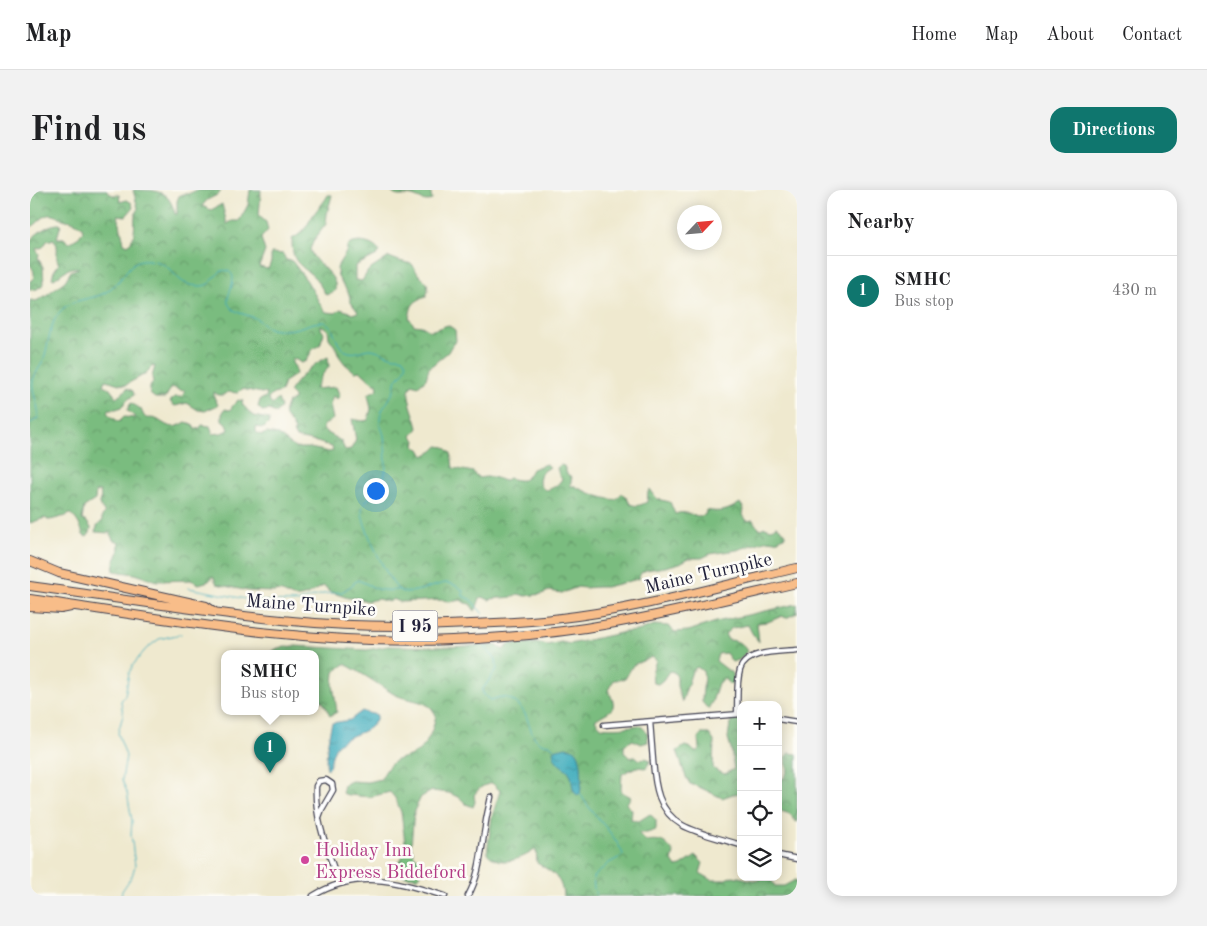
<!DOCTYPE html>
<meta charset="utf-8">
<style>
:root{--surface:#fff;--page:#f2f2f2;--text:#202124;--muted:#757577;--line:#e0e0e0;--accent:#0f766e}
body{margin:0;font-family:"Old Standard TT",serif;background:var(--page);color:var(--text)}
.controls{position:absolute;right:15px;bottom:15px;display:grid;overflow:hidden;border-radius:10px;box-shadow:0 2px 12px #0003}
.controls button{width:45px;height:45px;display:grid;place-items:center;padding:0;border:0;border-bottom:1px solid var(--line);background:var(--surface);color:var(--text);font:25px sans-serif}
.compass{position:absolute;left:647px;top:15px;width:45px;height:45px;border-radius:50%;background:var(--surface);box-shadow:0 2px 12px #0003;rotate:64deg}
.you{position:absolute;left:345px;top:300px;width:18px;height:18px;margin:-12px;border:4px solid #fff;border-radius:50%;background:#1a73e8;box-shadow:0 0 0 8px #1a73e833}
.badge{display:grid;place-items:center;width:32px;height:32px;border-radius:50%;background:var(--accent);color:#fff;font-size:16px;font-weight:700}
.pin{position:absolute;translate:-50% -41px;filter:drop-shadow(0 1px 2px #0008)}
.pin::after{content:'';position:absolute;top:26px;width:18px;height:15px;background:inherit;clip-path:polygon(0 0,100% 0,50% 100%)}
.popup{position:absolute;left:191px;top:460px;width:98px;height:65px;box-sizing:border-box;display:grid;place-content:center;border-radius:10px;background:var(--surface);filter:drop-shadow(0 1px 4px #0005);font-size:16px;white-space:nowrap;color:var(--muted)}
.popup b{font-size:19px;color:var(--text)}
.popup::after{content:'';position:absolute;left:50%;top:100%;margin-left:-10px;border:10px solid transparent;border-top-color:var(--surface)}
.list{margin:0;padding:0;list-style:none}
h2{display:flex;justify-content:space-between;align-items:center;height:65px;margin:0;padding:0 20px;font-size:21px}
h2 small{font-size:16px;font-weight:400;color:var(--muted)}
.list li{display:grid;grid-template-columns:32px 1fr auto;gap:15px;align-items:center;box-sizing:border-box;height:70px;padding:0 20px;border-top:1px solid var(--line)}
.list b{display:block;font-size:19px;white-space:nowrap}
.list p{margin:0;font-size:16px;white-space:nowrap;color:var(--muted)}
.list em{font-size:16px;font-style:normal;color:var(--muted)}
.icon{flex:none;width:28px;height:28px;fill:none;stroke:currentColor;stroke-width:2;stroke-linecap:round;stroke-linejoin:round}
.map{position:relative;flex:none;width:767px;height:706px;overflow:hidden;border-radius:15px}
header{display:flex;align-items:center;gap:30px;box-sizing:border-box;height:70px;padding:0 25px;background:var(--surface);border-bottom:1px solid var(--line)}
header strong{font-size:24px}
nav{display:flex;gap:28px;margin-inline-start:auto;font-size:18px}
.intro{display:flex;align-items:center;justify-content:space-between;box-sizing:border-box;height:120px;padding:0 30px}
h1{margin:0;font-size:35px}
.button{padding:12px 22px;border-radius:15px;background:var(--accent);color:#fff;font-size:18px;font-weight:700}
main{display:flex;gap:30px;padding:0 30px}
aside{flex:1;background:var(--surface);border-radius:15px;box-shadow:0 2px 12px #0003}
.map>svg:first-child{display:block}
.forest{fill:url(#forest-crowns);stroke:#4e6f5d;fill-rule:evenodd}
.water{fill:url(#water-ripples);stroke:#30677c}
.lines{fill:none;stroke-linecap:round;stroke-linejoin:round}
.stream{stroke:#3eacbc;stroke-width:1}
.street-casing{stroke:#414051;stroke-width:7}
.highway-casing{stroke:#414051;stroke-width:10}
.street{stroke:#fff;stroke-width:4.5}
.highway{stroke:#f8bd89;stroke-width:8}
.hotel-dot{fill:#d1479c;stroke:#fdfcf7;stroke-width:2}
.labels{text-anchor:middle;stroke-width:5;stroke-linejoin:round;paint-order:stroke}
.shield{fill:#fdfcf7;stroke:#646373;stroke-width:1}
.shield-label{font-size:18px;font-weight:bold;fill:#22223b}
.street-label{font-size:19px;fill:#22223b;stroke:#fdfcf7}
.hotel-label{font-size:19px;fill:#b23c85;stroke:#fdfcf7;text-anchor:start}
</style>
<header>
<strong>Map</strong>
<nav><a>Home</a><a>Map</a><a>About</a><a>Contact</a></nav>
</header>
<div class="intro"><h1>Find us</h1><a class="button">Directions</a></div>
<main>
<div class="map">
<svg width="767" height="706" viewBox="0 0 767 706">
<defs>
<pattern id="forest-crowns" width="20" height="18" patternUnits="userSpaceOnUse" patternTransform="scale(1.25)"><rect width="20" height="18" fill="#7abc7f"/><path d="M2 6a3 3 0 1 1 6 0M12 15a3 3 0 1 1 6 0" fill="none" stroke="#649869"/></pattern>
<pattern id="water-ripples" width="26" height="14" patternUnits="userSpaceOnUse" patternTransform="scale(1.25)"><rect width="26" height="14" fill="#3eacbc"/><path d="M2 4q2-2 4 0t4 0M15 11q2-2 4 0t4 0" fill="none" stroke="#348c9a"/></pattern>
</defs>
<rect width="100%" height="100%" fill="#fdfcf7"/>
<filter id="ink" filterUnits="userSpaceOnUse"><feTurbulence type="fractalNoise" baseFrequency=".02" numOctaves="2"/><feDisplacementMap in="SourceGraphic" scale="10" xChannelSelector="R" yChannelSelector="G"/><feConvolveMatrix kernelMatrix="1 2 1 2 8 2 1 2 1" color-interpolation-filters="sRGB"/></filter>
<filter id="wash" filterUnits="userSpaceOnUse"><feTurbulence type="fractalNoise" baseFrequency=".0096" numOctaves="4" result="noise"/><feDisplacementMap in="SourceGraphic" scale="20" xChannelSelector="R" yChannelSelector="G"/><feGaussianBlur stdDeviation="1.12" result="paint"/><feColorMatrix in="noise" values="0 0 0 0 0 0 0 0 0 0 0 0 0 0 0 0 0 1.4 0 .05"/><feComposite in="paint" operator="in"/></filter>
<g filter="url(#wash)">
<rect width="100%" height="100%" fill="#efe9cf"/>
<!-- forest -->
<path class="forest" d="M0,0H77L82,5H89L90,12L97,10L102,13L103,18L96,26L88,25L94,53L98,55C106,47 104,37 105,26C105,25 108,19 108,18L103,0C128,0 139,0 145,24H147V11L149,6L153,4H158L167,0H191L189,4L177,10L172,16L181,20L192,14L197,34L202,31H209L218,15L220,0H231L229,26L236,32L238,40L231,48L235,61L229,77L238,79L241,72V63L253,64L256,70L262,71L277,91L292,117L296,122L306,123L310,119L317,121L322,124L328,122L320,111C321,99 308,94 307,82C306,71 318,66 317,56C327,49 343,52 350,62L347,65L325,76V90L332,91L338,81L359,67L369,71L382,74L388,84L397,93L398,101L396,106C382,113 382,113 379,128L384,135L392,136L400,141L418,135L425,140L426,151L422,155L418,162L399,178L396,189L388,196L382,194C380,198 378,202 379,206C380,216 386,228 388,238L382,246L386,250L385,257L390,259L394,266L403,261L408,256L415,257L421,263L423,278L443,282L449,288C459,286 465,287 474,291L479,288C493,292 496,291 502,279L516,274L520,277L511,283L509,291L511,296L515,300C523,299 528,295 532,289L529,285L527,278L530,275L534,276L537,284L542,287L540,296H545C550,300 581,312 587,309C587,308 592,303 592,303L597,308L600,314C607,317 611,315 617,312L618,302L620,299L627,309L640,312L645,324C658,319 663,329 675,325L676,320C690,323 698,321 710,313L714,319L713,325L717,331L723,330L726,335L730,339L735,337L741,339L747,336L756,343L754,347L746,351L738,350L707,360L680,364L672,368H659L650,373L635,377L616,380L611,383L608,389L576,397H568L554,398L548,397L532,403L519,401L512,404L496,406L488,404C481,410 468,406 459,410L453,407L450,408L448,414L445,421L440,414L435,413L431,410L419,412L414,410L370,412L363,409L359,412L348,409L337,411L327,408H318L298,401L297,398L293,396C284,401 274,409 263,407C256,405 254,400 244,402L218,401L187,394L183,386L179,391L169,394L161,390L127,391L105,384L84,381C83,372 85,371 88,364C90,361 88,356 89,352L83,350L80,343L65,342L68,335L72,331V326L75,323C65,312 73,312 70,301H66L65,310L54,317L52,330L57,332L61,338L60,343L57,347L53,345C52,338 46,327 39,323C36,328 33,326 28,328C24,329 22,330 18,330L15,328L0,333V110L6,111L15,106L35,91L41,81L49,78C38,76 33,83 24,89L22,88L24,81L29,74C25,68 28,63 27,56C27,54 25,52 24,49L17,51L13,57L6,59L9,64L8,68L13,77L14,94L7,99L0,100V91L3,89C5,83 4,80 0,75V50C9,42 19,33 31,34L27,48H34L39,53L49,47L53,41L52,37C44,30 42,32 33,29C26,26 21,22 14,27C8,31 7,35 0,37ZM291,135L298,140L299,148L306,158L309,166L315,174L325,182L330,181L343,193H347L348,199L338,204L341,219L338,230L333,231L322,229L326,250L321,259L315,260L311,251L293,240V236L303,229L300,215L303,206L307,209L310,206L306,197L285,199L292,185L299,177L298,167C282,174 268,188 259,202L264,207V210L258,212C249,230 259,226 265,241L263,242L266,248L287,252L302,257L303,261L299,262L280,258H265L248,245L237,243L231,245L226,242V237L234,238L239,233V229L223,226L212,214L213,211L208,210L204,214L200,220L195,219L192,224V230L197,234L199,240L191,243L183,244L180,236L172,235L170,238L165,239L162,234L156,232C147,237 142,239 133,233C131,232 129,230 126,229C117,226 116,233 111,219L101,213L97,220L106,228L94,227L89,232L77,223L79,219H86L92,217L96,211L104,205L103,201L97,198L91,205L86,207L79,198L73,195L75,190C83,191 88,195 96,195C104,189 116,186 121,177L125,176L122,187L123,192L120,197V204L125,208H135L142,197L149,200L155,201L152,207H144L140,212L145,216L157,213L168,220L175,221L188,215L184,207V202L188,205H193L198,202L208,203L212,199L237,204L236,207L230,210L228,217L232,221L239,220L246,223L251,217L248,209L242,215L238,209L243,204L251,202L254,192L266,184L265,177L262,173V169H265L271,173L276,171L283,159L290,155L294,143L291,139Z
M360,0H400L402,10C394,13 390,8 382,6C374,4 366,10 360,0Z
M298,5H302L297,24L296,34L284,50L280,59C281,63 283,67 286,70C294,80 308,87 305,101L296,105C292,99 288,90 282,85C266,72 262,71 262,49C277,41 277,33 286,21C290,16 295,11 298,5Z
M767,414V423L756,428L752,426L738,432L727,433L729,452L722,443L718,435L702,438L695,444L698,450C707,450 712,453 717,461L709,470L702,472L696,463L688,464L686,471L703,484L704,491L700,495L694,489L688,493L682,512L678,519L672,512C672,501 675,491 673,481L667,477L662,481L652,512L647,496V487L644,482L639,481L633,490L628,494L623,493L622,483L626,470L622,467L603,475L595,489L584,490L578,500C590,522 580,519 565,530L571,537C584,539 597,537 610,535L617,542L618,552L611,554L603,550L594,555V562L600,568L605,566L610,570L615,568L621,570L616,578L606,577L592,584L591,598L592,602L601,607L596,614L602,620L601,630L609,631L620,624L626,630V640L617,643H608L616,651C631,649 635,651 644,663L642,671L646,677L651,676L666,666L673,673L670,683L682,690H693L703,686L728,691L729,687H739L745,696H754L765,690L767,691V706H533C532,687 522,682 507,673L506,659C493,669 469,678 457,663L462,627L470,601L462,593C452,596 450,597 444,605L445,612L443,617L436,614L430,608L419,603L402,601L391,607L384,621L381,656L384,665L393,673L395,680L388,687L375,686L365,683L372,667L375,653L371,622L365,608L360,602L340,607L318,605L312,603L314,595L321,591L337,592L351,589C354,583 359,574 365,571C372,567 381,567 387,562C399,553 403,539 406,525C404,522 402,518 399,516C388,509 373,510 362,503C346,493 332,483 315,474L304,482L303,494L307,522L300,526C297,517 292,510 285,504V464H237L248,458L264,456L337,460L358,456L417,457L466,455L473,460L480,454L500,453H511L517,455L531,452L540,454L595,442L608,441L624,435L638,436L645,442L658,441L686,432Z
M706,528L711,531V603L703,604L692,608L669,597L660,594C653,584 652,572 647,561L655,556L661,558L665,562L669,560L668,548L671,544H679L684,551L683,578L689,582L695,584L704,579L701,558L698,548L700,534Z
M760,563L767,564V633L760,624L748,620V589L754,588L758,581L755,567Z"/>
<!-- water -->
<path class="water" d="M332,521L338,523L347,525C344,546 315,542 305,558C302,564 301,571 299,577L297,579C294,571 299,542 302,533L320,530Z
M536,557C540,558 545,558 547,562C553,569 552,595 550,604L547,605C540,599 544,590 539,582C537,579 536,579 533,577C527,573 523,567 523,560Z"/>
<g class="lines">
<!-- stream -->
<path class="stream" d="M0,234L8,228C10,215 1,204 3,190C5,184 10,177 13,171C20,153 18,130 35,117C48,107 67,110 79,100C82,97 86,94 89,91C97,81 103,68 118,70C144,72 142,91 161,95C167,96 173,97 178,94C184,91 189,77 198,81C210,86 196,104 198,113C202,124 218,124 227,129C232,132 235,137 241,139C249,141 263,140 271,137C278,135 284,132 292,132C308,133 302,158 319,162C327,164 333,159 340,159C348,159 356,166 365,167C366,167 372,167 373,168C382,175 370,186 366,190C364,194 365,199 363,202C359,212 350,219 350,229C349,235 353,240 354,246C355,254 357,276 355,284C352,301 334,308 332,319C330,332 357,387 366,397C368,399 371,401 373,402C382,404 405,395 415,393C422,393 428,396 433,401V406L441,410L453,424
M159,398L226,411L267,412L293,404L312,402L321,396L327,390C334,392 340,396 347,399C354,401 362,400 369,400
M455,456L459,462L466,469L467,479L452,500L454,505L461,510C465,509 468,507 472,507C485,508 494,519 498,531C503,545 504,554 521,555L525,559
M550,603C561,625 583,640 593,664L592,666L579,673L563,687L564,698L566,706
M91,706L92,701L102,686L105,676L101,644L102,631L97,602L92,590L96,566L88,543L93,525L91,511L95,505L99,483L103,475L116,459L129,449L151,444"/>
</g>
</g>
<g filter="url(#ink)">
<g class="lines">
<defs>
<path id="street" d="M707,524C708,510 706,494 710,480C716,460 750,462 767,460
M748,529L767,532
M620,532C621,545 622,558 623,571C625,596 628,621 652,635C668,644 693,649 711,655
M574,535L711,524
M289,627L292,619L303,600L302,594L296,590L289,591L286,596C284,629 299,663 309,694
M748,665L767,669
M283,706C329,678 368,692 415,706
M438,706C450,685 451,661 455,638C456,627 459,617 461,607"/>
<path id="highway" d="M0,371L29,383L176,416L185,422
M0,396C87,408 175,423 262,431C322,437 382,437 441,434C469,433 496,432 523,429C606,420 686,397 767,378
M0,409C140,430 280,456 422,450C476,448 531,443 585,433C646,422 706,407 767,393
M0,417L31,419L41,417"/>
</defs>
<!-- street casing -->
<use href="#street" class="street-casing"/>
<!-- highway casing -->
<use href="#highway" class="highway-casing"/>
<!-- street -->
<use href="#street" class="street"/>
<!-- highway -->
<use href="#highway" class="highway"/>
</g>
</g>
<!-- markers -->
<circle class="hotel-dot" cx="275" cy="670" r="5"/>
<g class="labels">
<!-- shield labels -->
<rect class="shield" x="362.5" y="420.5" width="45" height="31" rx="4"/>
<g class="shield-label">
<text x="385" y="442">I 95</text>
</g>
<!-- street labels -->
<g class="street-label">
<text transform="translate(678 382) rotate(-13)" y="7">Maine Turnpike</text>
<text transform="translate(281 414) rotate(4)" y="7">Maine Turnpike</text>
</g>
<!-- hotel labels -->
<g class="hotel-label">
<text x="285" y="666">Holiday Inn<tspan x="285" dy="22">Express Biddeford</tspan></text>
</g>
</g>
</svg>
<div class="controls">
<button>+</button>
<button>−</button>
<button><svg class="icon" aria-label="locate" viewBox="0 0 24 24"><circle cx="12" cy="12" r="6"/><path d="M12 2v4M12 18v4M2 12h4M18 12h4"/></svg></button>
<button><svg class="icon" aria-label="layers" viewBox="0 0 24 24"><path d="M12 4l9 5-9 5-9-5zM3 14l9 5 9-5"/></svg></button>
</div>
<svg class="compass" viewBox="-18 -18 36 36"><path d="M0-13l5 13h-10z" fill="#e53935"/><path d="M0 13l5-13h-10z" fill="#757577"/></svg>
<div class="you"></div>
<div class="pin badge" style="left:240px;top:583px">1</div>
<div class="popup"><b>SMHC</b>Bus stop</div>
</div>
<aside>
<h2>Nearby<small></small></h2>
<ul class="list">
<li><span class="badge">1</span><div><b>SMHC</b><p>Bus stop</p></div><em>430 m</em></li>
</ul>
</aside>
</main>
